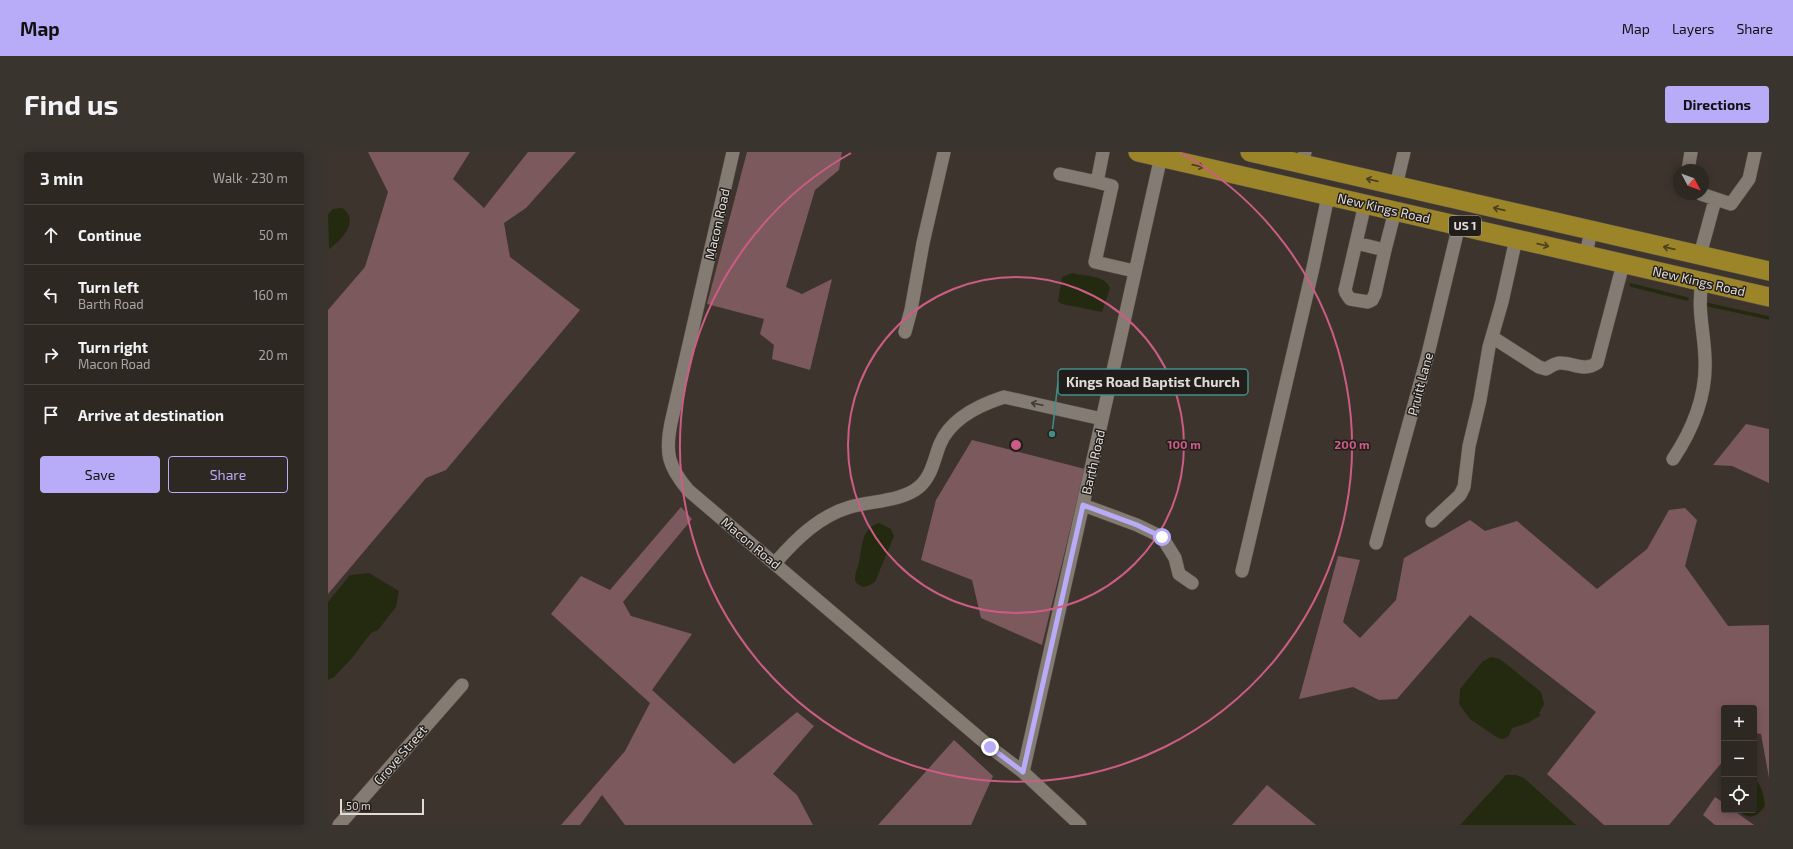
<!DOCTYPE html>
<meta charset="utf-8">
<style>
:root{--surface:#2e2822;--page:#3a342f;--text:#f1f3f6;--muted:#a7a6a5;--line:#494440;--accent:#b8abf7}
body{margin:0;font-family:"Exo 2",sans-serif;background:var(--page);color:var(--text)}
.controls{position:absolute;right:12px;bottom:12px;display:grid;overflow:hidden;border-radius:4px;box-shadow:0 2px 10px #0003}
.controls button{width:36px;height:36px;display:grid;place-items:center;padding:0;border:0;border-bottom:1px solid var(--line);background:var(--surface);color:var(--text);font:20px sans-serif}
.compass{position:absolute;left:1345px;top:12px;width:36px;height:36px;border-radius:50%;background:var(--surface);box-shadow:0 2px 10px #0003;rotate:131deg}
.scale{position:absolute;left:12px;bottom:10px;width:84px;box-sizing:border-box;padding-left:4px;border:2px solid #e0dbd7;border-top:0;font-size:11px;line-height:14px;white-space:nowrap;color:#e0dbd7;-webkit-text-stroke:3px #211d1a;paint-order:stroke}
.stop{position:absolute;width:12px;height:12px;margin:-9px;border:3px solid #b8abf7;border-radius:50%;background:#fff}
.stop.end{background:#b8abf7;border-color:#fff;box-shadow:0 1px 4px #0008}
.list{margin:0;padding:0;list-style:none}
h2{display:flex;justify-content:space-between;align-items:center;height:52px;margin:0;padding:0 16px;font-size:17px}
h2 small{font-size:13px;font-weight:400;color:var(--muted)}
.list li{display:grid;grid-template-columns:26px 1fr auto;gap:12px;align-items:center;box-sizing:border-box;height:60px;padding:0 16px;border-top:1px solid var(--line)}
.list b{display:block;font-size:15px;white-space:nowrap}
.list p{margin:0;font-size:13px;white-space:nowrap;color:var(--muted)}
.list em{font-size:13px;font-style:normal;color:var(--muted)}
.actions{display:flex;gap:8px;padding:12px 16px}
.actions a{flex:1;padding:9px 0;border:1px solid var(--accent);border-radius:4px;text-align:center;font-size:14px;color:var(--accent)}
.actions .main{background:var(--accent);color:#111}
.icon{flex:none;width:22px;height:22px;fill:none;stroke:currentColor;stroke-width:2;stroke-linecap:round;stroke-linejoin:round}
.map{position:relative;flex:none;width:1441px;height:673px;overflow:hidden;border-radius:4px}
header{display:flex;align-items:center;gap:24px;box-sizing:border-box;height:56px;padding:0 20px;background:var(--accent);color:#111}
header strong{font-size:19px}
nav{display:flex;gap:22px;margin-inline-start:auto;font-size:14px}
.intro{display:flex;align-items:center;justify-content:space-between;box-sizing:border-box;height:96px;padding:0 24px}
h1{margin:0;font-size:28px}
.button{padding:10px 18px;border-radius:4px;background:var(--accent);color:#111;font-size:14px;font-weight:700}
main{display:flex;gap:24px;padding:0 24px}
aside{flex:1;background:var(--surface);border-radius:4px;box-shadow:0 2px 10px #0003}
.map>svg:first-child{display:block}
.forest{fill:#7c595c}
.water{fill:#232a0f}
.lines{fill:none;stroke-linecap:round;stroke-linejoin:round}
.stream{stroke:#232a0f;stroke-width:3.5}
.minor-casing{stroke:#58514b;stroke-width:14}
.highway-casing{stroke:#58514b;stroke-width:20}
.minor{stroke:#847c73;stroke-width:13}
.highway{stroke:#9c8529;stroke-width:19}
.oneway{stroke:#4c411f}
.oneway2{stroke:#3f3a35}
.route{stroke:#b8abf7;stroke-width:5}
.ring{fill:none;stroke:#cc5c86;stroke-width:2}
.labels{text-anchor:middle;stroke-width:3;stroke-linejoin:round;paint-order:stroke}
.shield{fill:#211d1a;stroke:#a7a29e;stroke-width:1}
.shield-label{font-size:12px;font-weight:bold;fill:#e0dbd7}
.street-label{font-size:13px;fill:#e0dbd7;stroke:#211d1a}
.centre{fill:#cc5c86;stroke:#211d1a;stroke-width:2}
.ring-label{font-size:12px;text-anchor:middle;font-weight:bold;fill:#cc5c86;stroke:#211d1a;stroke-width:3;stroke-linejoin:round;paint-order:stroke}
.leader{fill:none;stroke:#438f88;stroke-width:1.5}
.callout-dot{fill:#438f88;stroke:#211d1a;stroke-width:1.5}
.callout{fill:#211d1a;stroke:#438f88;stroke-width:1.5}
.callout-label{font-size:14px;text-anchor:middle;font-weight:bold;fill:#e0dbd7}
</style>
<header>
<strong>Map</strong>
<nav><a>Map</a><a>Layers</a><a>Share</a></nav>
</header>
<div class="intro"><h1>Find us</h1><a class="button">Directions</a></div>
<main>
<aside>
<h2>3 min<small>Walk · 230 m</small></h2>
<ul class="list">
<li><svg class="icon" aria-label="ahead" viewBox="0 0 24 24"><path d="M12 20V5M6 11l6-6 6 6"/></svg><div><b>Continue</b></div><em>50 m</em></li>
<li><svg class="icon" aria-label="left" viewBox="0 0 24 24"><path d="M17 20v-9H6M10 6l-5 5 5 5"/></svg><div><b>Turn left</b><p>Barth Road</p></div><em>160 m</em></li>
<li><svg class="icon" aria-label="right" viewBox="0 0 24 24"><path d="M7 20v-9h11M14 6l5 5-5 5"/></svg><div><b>Turn right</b><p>Macon Road</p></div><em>20 m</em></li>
<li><svg class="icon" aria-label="arrive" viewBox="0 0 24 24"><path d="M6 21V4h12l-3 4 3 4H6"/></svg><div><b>Arrive at destination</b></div></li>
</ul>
<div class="actions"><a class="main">Save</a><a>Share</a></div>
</aside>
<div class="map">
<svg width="1441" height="673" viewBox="0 0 1441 673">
<rect width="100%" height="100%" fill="#3d352d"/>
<!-- forest -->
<path class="forest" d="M40,0H142L125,27L156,56L200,0H248L198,56L176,71L182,105L252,158L118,318L98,326L0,442V158L37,115L60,40Z
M419,0H514L511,18L487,38L458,135L474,142L504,127L482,218L444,207L446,193L432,182L436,167L379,152Z
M1418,272L1441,277V331L1404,314L1385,313Z
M644,288L757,317L714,493L653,466L644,428L593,408L608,348Z
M353,355L364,367L295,450L303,464L364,482L324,538L406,612L469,560L486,574L445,622L469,643L485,673H297L274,643L252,673H233L297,599L322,551L223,462L253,424L282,438Z
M1357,356L1369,368L1357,414L1400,474L1441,473V626L1433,582L1426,581V556H1396V608L1341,673H1276L1219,622L1268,560L1142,463L1069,547L1051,548L1025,535L971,547L1010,404L1032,408L1015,470L1032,486L1068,448L1076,406L1142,368L1157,379L1189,369L1269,437L1319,397L1341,358Z
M626,588L665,624L643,673H550Z
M939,633L988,673H904Z
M1387,645L1396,651V658H1405L1426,673H1387L1375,663Z"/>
<!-- water -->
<path class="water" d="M14,56C33,68 13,89 1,97L0,62L5,57Z
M744,121C756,124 777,123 782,136L774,160L734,152L730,149L734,125Z
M551,371L563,377L566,384L547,430L542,433L535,435C531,433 526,431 527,426C527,421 530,415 531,410C535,395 532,377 551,371Z
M41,421L71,439L68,455L50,478L43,481L24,506L6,525L0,528V450L22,423Z
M1163,505L1172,507L1213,540L1216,552L1211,561L1213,563L1200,571L1184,576L1181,584L1175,587L1170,586L1142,567L1131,552L1132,537L1154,510Z
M1178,623H1188L1196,626L1248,673H1132Z
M1426,627C1434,632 1436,645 1437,654C1428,666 1421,668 1409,658H1426Z"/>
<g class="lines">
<!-- stream -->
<path class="stream" d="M1303,133L1359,147
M1377,152L1441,166"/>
<defs>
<path id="minor" d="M405,0L343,271C337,301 340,314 360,338L662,595L695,620L752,673
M974,12L977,0
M1360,18L1363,0
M732,22L769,30L775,0
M769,30L784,34L767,110L806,119
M1068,34L1076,0
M1373,42L1403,52L1421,27L1427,0
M1028,91L1057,98L1047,142L1044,148L1040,150L1022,147L1018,141L1017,138L1037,52
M1057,98L1067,59
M1258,103L1263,78
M1372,103L1387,48
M577,180L583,158L595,91L616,0
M1164,185L1211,215L1218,217C1222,215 1227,211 1232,211C1246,211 1256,220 1269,211L1295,112
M1345,307C1365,277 1379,243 1377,206C1376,178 1369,158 1374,130
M755,353L809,373L834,385L847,406L851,422L864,431
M1104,369L1132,343L1136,335L1141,294L1152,248L1161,195L1174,150L1188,87
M1048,391L1099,206L1131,73
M447,411C468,387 491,364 522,355C542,349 575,349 591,335C604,324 606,307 612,292C623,266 651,253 676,245L774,267
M914,419L985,116L1000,44
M695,620L834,0
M11,673L134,533"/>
<path id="highway" d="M810,0L1441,145
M922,0L1441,119"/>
</defs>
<!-- minor casing -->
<use href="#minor" class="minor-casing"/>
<!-- highway casing -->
<use href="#highway" class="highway-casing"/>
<!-- minor -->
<use href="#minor" class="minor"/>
<!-- highway -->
<use href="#highway" class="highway"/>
</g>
<!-- one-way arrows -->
<defs><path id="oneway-shaft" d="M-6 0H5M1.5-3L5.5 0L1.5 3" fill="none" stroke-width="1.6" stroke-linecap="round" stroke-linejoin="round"/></defs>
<g class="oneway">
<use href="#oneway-shaft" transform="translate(870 14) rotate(13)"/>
<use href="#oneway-shaft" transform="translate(1044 28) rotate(-167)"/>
<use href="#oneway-shaft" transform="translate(1171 57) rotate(-167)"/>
<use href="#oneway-shaft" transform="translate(1215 93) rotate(13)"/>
<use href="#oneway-shaft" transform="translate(1341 96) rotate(-167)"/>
</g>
<use class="oneway2" href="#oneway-shaft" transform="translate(709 252) rotate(-168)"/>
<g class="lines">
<!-- route -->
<path class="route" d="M662,595L695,620L755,353L809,373L834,385"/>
</g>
<!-- distance rings -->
<g class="ring">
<circle cx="688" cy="293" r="168"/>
<path d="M853 1A336 336 0 1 1 523 1"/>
</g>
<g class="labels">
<!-- shield labels -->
<rect class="shield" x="1121" y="64" width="32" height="20" rx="3"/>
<g class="shield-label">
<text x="1137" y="78">US 1</text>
</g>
<!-- street labels -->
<g class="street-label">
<text transform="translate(1056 56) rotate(13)" y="5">New Kings Road</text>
<text transform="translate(389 72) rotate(-77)" y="5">Macon Road</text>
<text transform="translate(1371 129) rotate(13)" y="5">New Kings Road</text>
<text transform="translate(1092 232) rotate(-75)" y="5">Pruitt Lane</text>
<text transform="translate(765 310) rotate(-77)" y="5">Barth Road</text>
<text transform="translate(423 391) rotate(40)" y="5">Macon Road</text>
<text transform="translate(72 603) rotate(-49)" y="5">Grove Street</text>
</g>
</g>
<circle cx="688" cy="293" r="6" class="centre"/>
<g class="ring-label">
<text x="856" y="297">100 m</text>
<text x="1024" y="297">200 m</text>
</g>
<!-- callouts -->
<path class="leader" d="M724 282L730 230"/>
<circle class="callout-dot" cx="724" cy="282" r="4"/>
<rect class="callout" x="730" y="217" width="190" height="26" rx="4"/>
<g class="callout-label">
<text x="825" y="235">Kings Road Baptist Church</text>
</g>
</svg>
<div class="controls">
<button>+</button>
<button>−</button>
<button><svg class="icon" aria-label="locate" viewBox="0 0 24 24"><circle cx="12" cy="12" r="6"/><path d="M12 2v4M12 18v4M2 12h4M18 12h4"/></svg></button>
</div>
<svg class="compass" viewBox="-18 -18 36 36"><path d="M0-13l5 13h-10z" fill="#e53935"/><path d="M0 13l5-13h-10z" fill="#a7a6a5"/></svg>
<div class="scale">50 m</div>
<div class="stop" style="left:834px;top:385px"></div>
<div class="stop end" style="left:662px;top:595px"></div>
</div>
</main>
